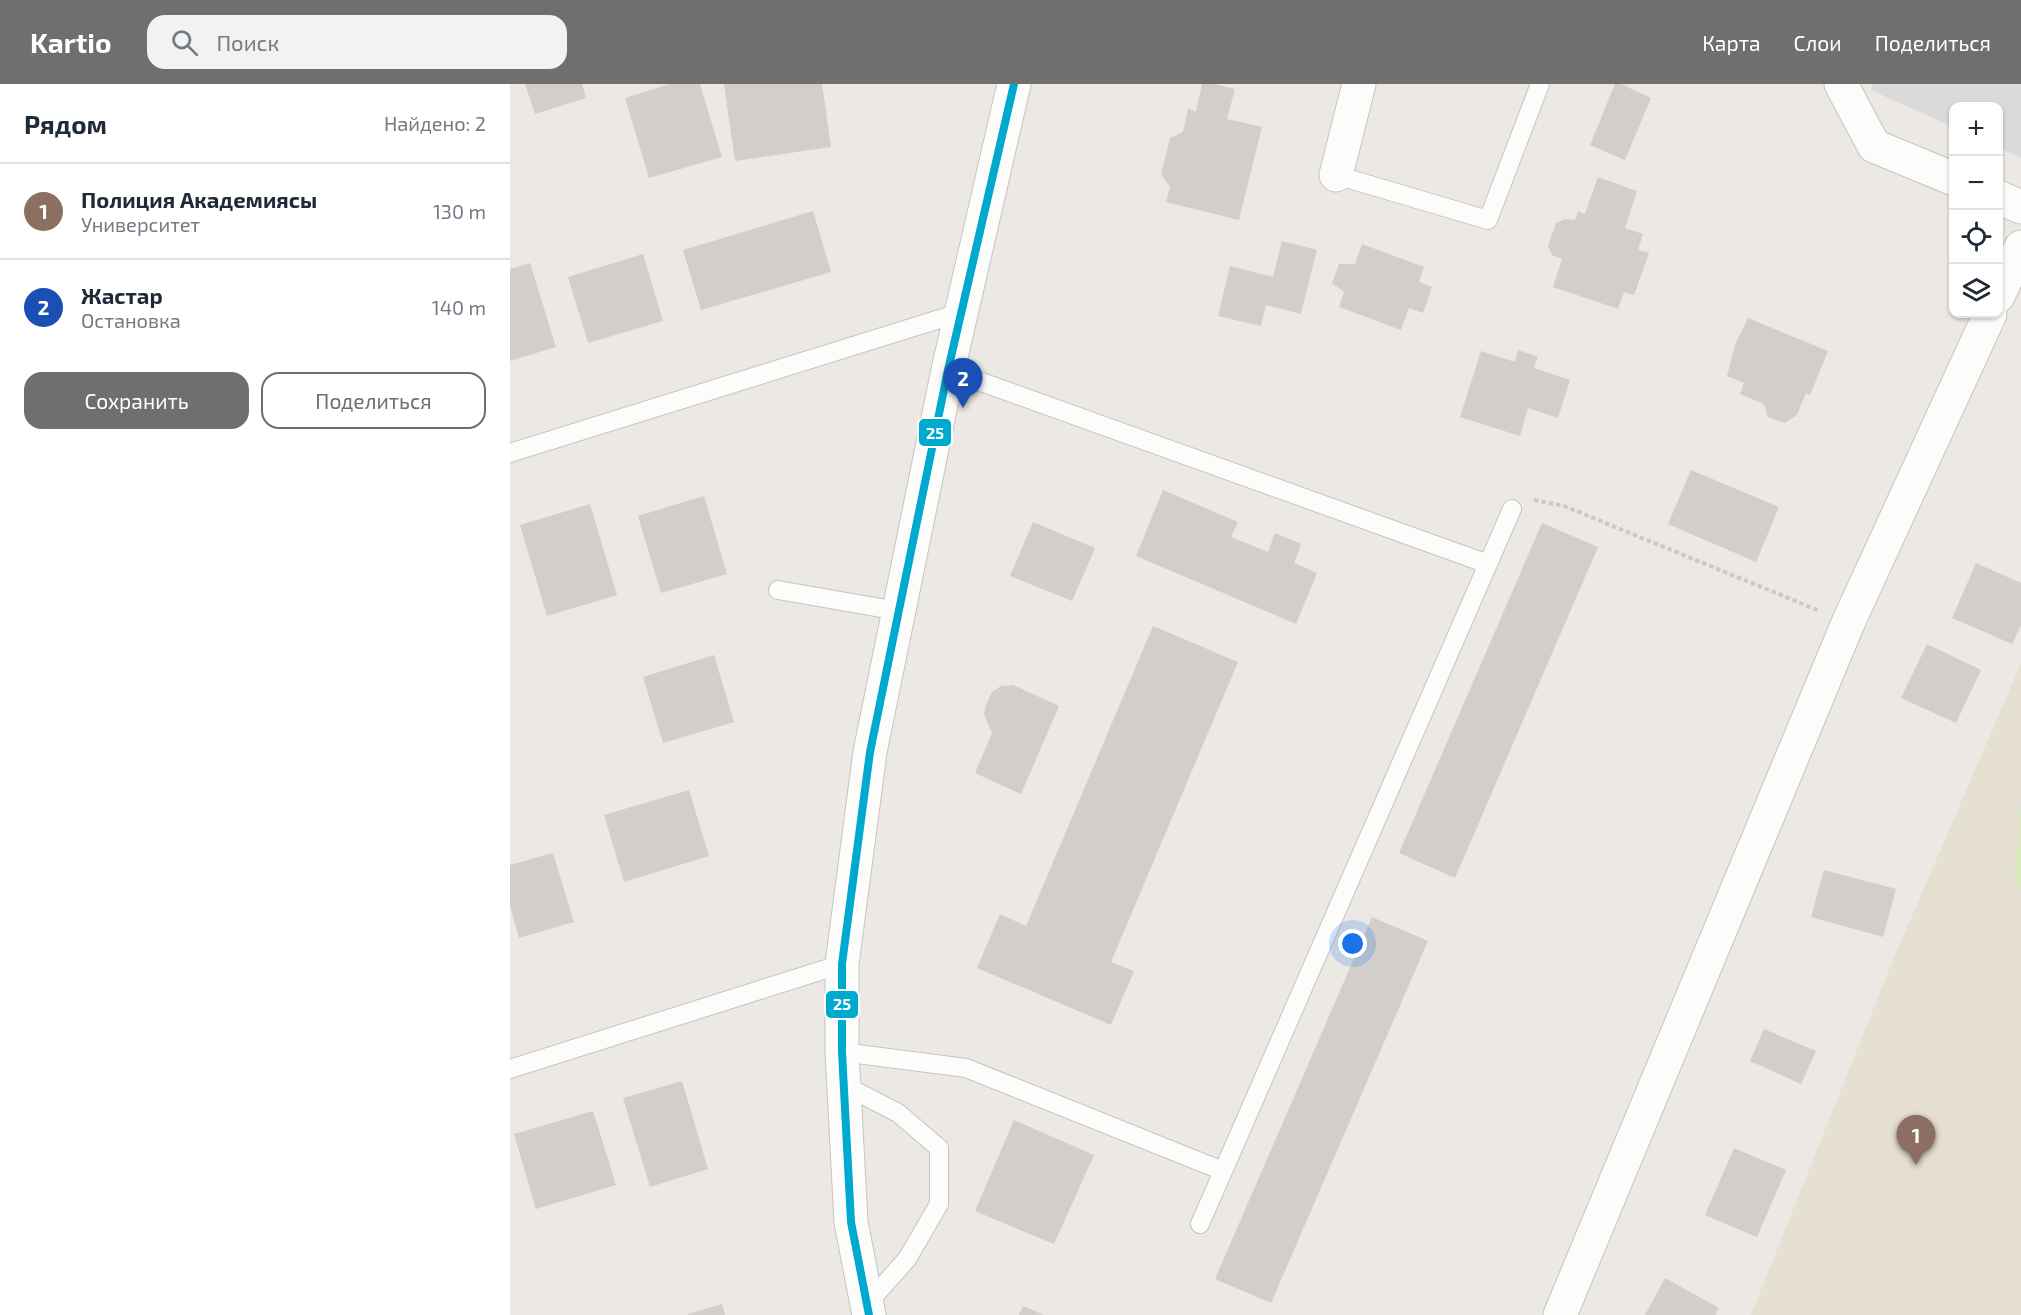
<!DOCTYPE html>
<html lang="ru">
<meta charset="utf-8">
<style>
:root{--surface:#fff;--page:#f2f2f3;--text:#1f2937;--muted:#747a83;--line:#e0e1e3;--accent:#706f6e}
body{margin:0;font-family:"Exo 2",sans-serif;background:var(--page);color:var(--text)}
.controls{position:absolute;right:18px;top:18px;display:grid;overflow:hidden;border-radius:12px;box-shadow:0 2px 4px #0004}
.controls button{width:54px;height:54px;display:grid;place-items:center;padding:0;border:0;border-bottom:2px solid var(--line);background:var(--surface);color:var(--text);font:30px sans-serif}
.you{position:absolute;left:843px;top:860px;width:21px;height:21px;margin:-15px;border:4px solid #fff;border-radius:50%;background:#1a73e8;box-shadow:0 0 0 9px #1a73e833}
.badge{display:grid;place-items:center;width:39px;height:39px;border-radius:50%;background:var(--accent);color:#fff;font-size:20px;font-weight:700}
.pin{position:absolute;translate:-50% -50px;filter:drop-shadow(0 2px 3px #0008)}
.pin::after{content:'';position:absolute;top:32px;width:21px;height:18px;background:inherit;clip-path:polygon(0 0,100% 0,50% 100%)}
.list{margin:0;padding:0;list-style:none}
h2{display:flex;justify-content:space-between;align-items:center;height:78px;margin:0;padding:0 24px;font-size:26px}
h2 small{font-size:20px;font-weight:400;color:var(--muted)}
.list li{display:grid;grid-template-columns:39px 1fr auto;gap:18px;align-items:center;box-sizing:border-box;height:96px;padding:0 24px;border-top:2px solid var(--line)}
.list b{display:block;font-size:22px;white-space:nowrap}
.list p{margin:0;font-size:20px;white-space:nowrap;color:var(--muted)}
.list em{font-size:20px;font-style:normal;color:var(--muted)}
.actions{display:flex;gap:12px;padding:18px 24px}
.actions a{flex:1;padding:14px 0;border:2px solid var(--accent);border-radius:18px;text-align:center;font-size:21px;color:var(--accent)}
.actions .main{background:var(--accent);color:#fff}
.icon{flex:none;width:33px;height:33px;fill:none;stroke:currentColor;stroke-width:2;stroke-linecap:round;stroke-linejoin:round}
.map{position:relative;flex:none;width:1511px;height:1231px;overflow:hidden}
header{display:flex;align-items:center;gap:36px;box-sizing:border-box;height:84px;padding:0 30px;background:var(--accent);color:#fff}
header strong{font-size:28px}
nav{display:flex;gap:33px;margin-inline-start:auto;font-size:21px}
.search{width:420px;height:54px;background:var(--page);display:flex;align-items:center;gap:15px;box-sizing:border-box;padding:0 21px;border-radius:18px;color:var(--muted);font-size:22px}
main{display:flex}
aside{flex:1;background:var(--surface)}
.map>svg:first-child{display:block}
.industrial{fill:#dcd9db}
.education{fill:#e6e0d3}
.pitch{fill:#d9eabb}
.building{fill:#d1cecb}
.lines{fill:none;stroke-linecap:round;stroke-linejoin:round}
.lane-casing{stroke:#c5c4c5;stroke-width:20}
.street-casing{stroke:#c5c4c5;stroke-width:35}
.secondary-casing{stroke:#c5c4c5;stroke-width:35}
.path{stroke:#c9c9c8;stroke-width:4;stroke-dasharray:4.5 3;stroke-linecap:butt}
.lane{stroke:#fcfcfb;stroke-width:18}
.street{stroke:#fcfcfb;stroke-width:33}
.secondary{stroke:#fcfcfb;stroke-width:33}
.bus-1-casing{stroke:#fff;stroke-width:12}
.bus-1{stroke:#00a9ce;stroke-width:8}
.line-badge{stroke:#fff;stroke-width:2}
.badge-label{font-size:16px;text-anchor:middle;font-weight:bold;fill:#fff}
</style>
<header>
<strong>Kartio</strong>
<div class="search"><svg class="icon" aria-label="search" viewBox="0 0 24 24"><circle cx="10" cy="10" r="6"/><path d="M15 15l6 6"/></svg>Поиск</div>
<nav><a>Карта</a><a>Слои</a><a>Поделиться</a></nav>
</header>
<main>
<aside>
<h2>Рядом<small>Найдено: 2</small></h2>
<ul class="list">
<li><span class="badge" style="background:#8d6e63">1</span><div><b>Полиция Академиясы</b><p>Университет</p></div><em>130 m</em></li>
<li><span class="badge" style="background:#1a4fb4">2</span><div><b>Жастар</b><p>Остановка</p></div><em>140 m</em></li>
</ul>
<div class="actions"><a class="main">Сохранить</a><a>Поделиться</a></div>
</aside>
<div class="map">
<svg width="1511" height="1231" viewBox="0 0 1511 1231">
<rect width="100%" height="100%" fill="#ece8e4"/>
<!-- industrial -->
<path class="industrial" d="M1363,0H1511V74L1489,64L1488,22H1444L1443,43L1361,6Z"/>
<!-- education -->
<path class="education" d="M1511,579V1231H1241L1383,876Z"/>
<!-- pitch -->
<path class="pitch" d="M1511,720V807L1505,794Z"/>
<!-- building -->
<path class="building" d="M15,0H72L76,14L25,30Z
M160,0H190L212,73L139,94L115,14Z
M214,0H312L321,63L225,77Z
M692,0H705L725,5L717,35L752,43L729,136L656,118L660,103L651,90L660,54L673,48L678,25L686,28Z
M1105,0H1111L1141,14L1115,76L1080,61Z
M1088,93L1127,107L1115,144L1133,150L1128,166L1139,169L1124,211L1114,208L1108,225L1043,203L1052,175L1042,171L1038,162L1046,139L1055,135L1065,136L1068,127L1075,130Z
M303,127L321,188L191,226L173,166Z
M772,157L807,166L791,230L756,221L751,242L708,232L720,182L763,193Z
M852,160L914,183L909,198L922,203L913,229L899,224L891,246L829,223L834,208L822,199L829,180H845Z
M133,170L153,237L78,259L58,193Z
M20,179L46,263L0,277V185Z
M1238,234L1318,267L1300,311L1296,309L1287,331L1275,339L1258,333L1254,320L1230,310L1234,299L1217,292L1225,261Z
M1008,266L1028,273L1024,284L1060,296L1048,334L1018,324L1010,352L950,333L971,267L1005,278Z
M1181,386L1269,423L1246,478L1158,440Z
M653,406L728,438L721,453L758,468L765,449L791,460L784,479L807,489L786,540L626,472Z
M194,412L217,490L151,509L128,432Z
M80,420L107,511L37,532L10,441Z
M523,438L585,464L562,517L500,492Z
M1032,439L1088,463L945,794L889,769Z
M1466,479L1511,499V541L1502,560L1442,534Z
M643,542L728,578L601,878L624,887L601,941L467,884L490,830L516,842Z
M1417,560L1471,586L1446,639L1391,614Z
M204,571L224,638L153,659L133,593Z
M503,601L549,622L511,710L465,689L482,649L474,630L476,621L482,608L491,602Z
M179,706L199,772L114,798L94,731Z
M43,769L64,838L9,854L0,822V781Z
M1314,786L1386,805L1373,853L1301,833Z
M862,833L918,857L761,1219L705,1195Z
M1254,945L1306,967L1291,1000L1240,977Z
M172,997L198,1085L140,1103L113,1014Z
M83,1027L106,1101L26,1125L4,1050Z
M504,1036L584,1071L544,1160L465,1127Z
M1224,1064L1276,1086L1247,1153L1195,1131Z
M1155,1194L1209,1224L1205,1231H1135Z
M212,1220L215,1231H178V1230Z
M513,1222L534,1231H509Z"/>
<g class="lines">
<defs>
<path id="lane" d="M826,91L978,136L1030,0
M438,286L978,480
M0,369L452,228
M268,506L388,527
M332,968L456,984L713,1087
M0,985L332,880
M334,1001L388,1029L429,1064V1120L397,1175L357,1220
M690,1140L1002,425"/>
<path id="street" d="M1331,0L1364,62L1444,95
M826,91L849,0
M1488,113L1511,123
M1488,212L1511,163
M1050,1231L1338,539L1480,230"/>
<path id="secondary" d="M359,1231L341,1138L332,968V880L360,668L438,286L504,0"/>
</defs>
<!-- lane casing -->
<use href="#lane" class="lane-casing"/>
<!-- street casing -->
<use href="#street" class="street-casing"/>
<!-- secondary casing -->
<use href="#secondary" class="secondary-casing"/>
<!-- path -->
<path class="path" d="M1024,416L1054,422L1310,527"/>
<!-- lane -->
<use href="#lane" class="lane"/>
<!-- street -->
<use href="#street" class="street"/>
<!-- secondary -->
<use href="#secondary" class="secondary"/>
<defs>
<path id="bus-1" d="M359,1231L341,1138L332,968V880L360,668L438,286L504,0"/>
</defs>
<!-- bus-1 casing -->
<use href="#bus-1" class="bus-1-casing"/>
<!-- bus-1 -->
<use href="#bus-1" class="bus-1"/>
</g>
<g class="line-badge">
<rect x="408" y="334" width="34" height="29" rx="6" fill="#00a9ce"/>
<rect x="315" y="906" width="34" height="29" rx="6" fill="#00a9ce"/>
</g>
<g class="badge-label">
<text x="425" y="355">25</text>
<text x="332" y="926">25</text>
</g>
</svg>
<div class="controls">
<button>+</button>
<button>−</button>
<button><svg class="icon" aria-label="locate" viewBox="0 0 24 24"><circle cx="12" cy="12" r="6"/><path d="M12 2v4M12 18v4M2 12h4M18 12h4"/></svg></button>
<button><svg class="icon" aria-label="layers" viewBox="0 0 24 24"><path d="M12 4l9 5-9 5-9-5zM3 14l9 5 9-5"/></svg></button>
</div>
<div class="you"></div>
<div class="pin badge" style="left:1406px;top:1081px;background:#8d6e63">1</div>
<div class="pin badge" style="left:453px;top:324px;background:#1a4fb4">2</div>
</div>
</main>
